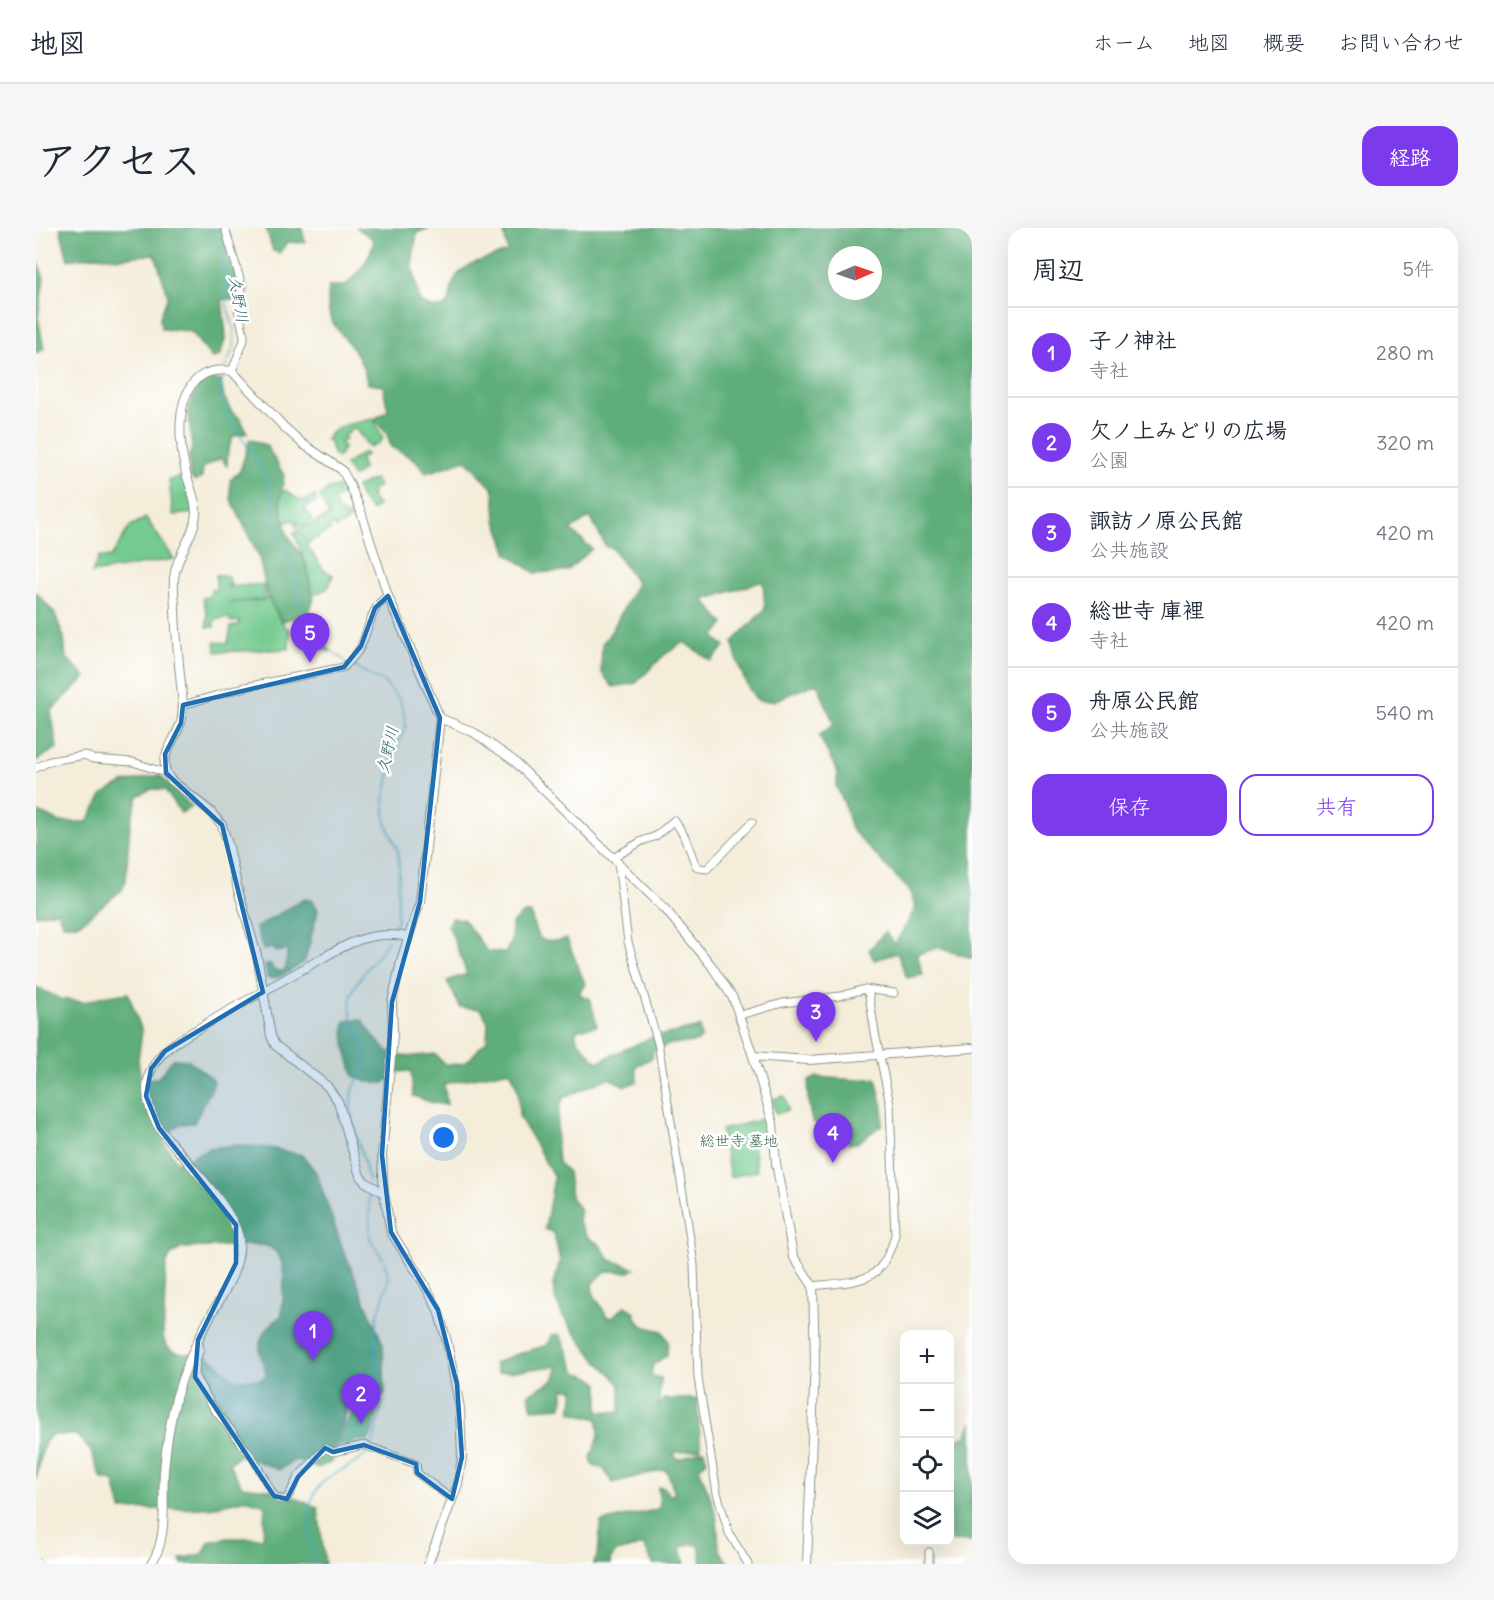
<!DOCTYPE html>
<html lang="ja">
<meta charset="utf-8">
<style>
:root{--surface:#fff;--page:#f6f6f7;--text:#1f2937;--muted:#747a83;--line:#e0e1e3;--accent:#7c3aed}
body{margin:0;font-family:Delius,"Klee One",sans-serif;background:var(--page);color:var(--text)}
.controls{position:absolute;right:18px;bottom:18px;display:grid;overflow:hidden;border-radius:12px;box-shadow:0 6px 24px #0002}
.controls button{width:54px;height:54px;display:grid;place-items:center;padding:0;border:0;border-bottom:2px solid var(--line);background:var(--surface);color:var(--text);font:30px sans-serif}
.compass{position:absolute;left:792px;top:18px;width:54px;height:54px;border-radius:50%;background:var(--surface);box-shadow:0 6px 24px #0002;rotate:88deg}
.you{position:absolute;left:408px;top:910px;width:21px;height:21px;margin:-15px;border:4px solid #fff;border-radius:50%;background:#1a73e8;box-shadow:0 0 0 9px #1a73e833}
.badge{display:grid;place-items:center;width:39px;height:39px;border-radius:50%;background:var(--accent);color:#fff;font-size:20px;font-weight:700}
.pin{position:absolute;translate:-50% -50px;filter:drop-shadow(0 2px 3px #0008)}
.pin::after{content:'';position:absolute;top:32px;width:21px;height:18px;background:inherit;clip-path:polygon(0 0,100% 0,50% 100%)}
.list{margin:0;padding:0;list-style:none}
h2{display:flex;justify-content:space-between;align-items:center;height:78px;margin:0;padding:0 24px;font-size:26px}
h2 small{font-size:20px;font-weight:400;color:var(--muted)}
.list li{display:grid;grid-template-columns:39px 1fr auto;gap:18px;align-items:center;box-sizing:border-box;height:90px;padding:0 24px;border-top:2px solid var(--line)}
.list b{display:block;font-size:22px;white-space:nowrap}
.list p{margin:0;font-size:20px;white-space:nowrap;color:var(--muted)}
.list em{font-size:20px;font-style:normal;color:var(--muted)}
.actions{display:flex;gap:12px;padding:18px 24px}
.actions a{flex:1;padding:14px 0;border:2px solid var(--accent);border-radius:18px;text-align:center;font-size:21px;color:var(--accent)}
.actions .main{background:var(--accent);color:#fff}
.icon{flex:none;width:33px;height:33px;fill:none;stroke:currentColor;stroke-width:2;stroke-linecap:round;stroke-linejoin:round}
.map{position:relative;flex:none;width:936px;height:1336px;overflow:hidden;border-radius:18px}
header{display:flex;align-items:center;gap:36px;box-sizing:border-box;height:84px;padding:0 30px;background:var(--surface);border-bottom:2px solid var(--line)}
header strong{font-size:28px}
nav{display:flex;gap:33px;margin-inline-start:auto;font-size:21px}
.intro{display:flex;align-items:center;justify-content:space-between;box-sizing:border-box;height:144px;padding:0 36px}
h1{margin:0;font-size:42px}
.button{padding:15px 27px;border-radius:18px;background:var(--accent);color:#fff;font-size:21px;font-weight:700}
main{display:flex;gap:36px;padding:0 36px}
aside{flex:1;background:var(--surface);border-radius:18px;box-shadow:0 6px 24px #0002}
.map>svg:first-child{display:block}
.green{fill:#74ca8f;stroke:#4a8462;stroke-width:1.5}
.forest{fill:#5fae7a;stroke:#3f7657;stroke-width:1.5;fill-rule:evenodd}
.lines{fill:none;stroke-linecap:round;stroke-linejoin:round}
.stream{stroke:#44abc4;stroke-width:1.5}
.minor-casing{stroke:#8a9587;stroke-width:9}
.tertiary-casing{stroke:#8a9587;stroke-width:10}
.minor{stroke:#fff;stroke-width:7}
.tertiary{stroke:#fff;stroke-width:8}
.marked{fill:#1f6fb2;fill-opacity:0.2;stroke:#1f6fb2;stroke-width:4.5;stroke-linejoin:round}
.labels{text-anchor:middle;stroke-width:5;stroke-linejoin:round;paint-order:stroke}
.park-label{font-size:15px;fill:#39674f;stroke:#fff}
.water-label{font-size:16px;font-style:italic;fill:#2c6466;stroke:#fff}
</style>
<header>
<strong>地図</strong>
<nav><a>ホーム</a><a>地図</a><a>概要</a><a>お問い合わせ</a></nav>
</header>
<div class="intro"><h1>アクセス</h1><a class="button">経路</a></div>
<main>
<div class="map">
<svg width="936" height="1336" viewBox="0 0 936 1336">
<rect width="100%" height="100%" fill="#fff"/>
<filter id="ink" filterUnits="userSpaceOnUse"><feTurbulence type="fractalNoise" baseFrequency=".0167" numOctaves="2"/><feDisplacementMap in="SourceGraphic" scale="12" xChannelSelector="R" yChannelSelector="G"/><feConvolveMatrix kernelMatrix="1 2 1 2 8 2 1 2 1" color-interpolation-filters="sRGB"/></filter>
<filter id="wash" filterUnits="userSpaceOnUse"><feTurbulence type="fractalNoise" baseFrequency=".008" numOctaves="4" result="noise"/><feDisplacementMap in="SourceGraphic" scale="24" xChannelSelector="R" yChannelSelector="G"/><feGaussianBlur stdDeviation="1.35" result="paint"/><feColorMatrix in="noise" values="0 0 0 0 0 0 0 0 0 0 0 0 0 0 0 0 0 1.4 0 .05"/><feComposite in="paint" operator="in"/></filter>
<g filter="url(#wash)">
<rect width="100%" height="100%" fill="#f4edda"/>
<!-- green -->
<path class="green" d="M337,191L347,210L342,216L333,219L319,200L308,207L309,212L304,214L308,220L302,230L297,226L293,212H290C298,196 320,195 337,191Z
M328,224L330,227L324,231L327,242L317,249L309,237Z
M149,248L159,285L137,287L133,252Z
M339,251L343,258L337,261V267L334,269L342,277L336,283L325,271L320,259Z
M312,257L313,266L307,265L298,273L303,284L315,290L314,292L300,300L298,297H294V302L272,315L271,318L288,342L297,347C294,361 290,363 276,366L272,342L258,304L293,288L284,268L293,261Z
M249,262C263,270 262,277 279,268L281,273L268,281L276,289L275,293L266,299L264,296L260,299V295L256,292L250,295C244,286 244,275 245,264Z
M110,290L138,331L56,345L63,329H75L94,298Z
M180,347L192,348L195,357L191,358V359L228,356L229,371L192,375L228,372L232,370L246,395L254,403L253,421L180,424L179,414L192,415L195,399L203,397V393L195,394L192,389L178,392V399H171V386L167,370L174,368L175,362H180Z
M749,868L752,882L740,886L736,871Z
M731,890L733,912L717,917L721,943L694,949L685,902Z
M343,1175L336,1204L332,1212H322L303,1218L308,1201L317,1183L330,1178Z"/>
<!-- forest -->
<path class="forest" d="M24,0H185L191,25L197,40L212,61L209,70L199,72L186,71L190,108L184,128L176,130L154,103L125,101L124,89L132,68L119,26L85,30L59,28L32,32Z
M230,0H266L269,14L263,15L252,14L243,25L237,23Z
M321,0H393L381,5L376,36L384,74C391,77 403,84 410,77C415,74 415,61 417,55C424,35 454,30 472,24L467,0H936V730L902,720L881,726L887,747L871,750L861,725L838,732L833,722L849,704L859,716L879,681L875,664L815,601L808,575L800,558L802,545L783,508L798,496L781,455L737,473H723C711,465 699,429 697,414L729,381L727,353L668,372L688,396L678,409L689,418L675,433L648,414L627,428L600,455L577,459L565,444L566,416L575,404L601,355L576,320L570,319L554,289L535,302L556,321L531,343L499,345L472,326L460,292L458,262L430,232L390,245L380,232L355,219L351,206L338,191L352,183L347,158L332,156C329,146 326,133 320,125C300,96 288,97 293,58H309C324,44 334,32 338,12ZM801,27H837V63H801Z
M0,28L8,51L2,89L8,121L0,125Z
M170,150L185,153L188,169L196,184L205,191L211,205L197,208L192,223L191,238L185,230L167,240L166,250L159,253L154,249L153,228L156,220L152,181L162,159Z
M214,211L230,217L248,247L244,274L251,306L268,331L278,371L272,387C279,400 289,410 294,424L269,414L265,396L255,390L246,394L232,370L223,329L195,271L194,252L204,243Z
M0,364L19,386L28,410L30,429L50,449L15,483L21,520L0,533Z
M123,547L156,579L145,585L129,562L115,561L102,568L94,596L90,652L86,662L43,696H27L21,683L0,687V583L24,594H51L67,566L87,555Z
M268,671L277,673L282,682L269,733C258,740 245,752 231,750L229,737L235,736L237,742L247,743L250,740L251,722L240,724L238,720L227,722L219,700Z
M487,685H495C501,712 502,717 531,711L549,756L543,765L549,770H554L561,798L540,802V810L561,834L614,810L664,799L665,811L660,814L635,816L617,823L616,830L600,838L601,854L589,858L572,850L527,870C519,891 520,912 522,934L532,944L535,969L544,982L542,992L551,1009L563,1016L574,1032L599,1040L594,1044L570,1043L556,1056L557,1065L571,1089H576L589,1078L598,1083C602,1100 610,1099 626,1103L632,1113L631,1127L617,1137L615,1149L625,1150L622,1179L627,1171H661L665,1221L637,1225L642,1231L668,1222L671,1233L663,1240C669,1257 679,1276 681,1294C684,1312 679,1319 692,1334L689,1336H666L663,1317L653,1316L645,1319L649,1336H617L608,1317L580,1324L574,1332L575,1336H557C566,1323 562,1309 565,1294L619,1282L624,1278L622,1259H628L633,1267L639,1266L631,1243L626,1242L577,1255L568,1241L557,1238L555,1230L563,1208L562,1191L535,1184L538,1161H528L526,1179L496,1181L492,1166L519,1151L521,1138L462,1145L458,1136L472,1129L511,1117L516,1107H524L540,1144L555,1149L563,1156V1183L584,1184V1157L578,1149L555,1126L542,1109L526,1087L519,1070L517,1056L524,1033L518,1005L509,1001L518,949L483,888L482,863L475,844L469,843L408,856L411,877L397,875L377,868L375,843L361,844L348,855L331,854L318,848C312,830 306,812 309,793L326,791C351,828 353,832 399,826L408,836C439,838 430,830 451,813L452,794L445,781L424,779L411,753L431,746L412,696L415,690L427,691L451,723L469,725L475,714L476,695Z
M0,759L24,771L49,774L64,769L92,765L106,803L102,832L105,851L122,850L137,831L152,832L177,851L178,855L158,895L144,896L126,911L142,935L173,920L203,917L234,920L266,927L280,944L305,1016L347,1116L349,1167L336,1168L311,1180L296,1234L281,1240L259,1232L243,1242L204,1226L193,1236L206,1258L242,1262L282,1280L289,1336H146L145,1331L167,1326L173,1314L192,1310H227L229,1277L210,1271L174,1280L85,1282L78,1253L66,1251L54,1222L40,1207H15L8,1216L0,1251ZM216,1017C221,1017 227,1017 231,1018C256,1028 246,1066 246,1087C231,1100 220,1108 225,1129C227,1136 230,1140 230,1148L224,1151H197C188,1144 182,1133 172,1129C154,1121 133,1133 127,1109L130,1037L134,1028L146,1020Z
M781,849L821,852L840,850L847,879L846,897L821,915L812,916L811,906L791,903L776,893C773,880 770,867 773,853Z
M936,1193V1314L914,1313V1214L930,1208Z"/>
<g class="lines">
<!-- stream -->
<path class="stream" d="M175,0L186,30L190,75L198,101V119L189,140
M187,148L184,168L194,191L229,245L236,270L244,315L257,344L269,395L275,407L309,433
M315,437L349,455L363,471L369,488L370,499L359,522L348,572L350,595L362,623L363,636L361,692L355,704
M332,952C329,924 310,894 316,866C319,852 330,841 329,827C327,805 306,788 318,760C327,742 343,729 352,711
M333,960L334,1011L348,1032L353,1050L341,1090L339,1109L340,1136L346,1176L337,1216
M278,1336C274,1303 263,1265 298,1246C310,1240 324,1234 333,1223"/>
</g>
</g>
<g filter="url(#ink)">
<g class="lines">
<defs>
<path id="minor" d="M189,0L204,51L205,65L202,80L208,108V112L196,143
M147,477L209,459L308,439C314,433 320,427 324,420C333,403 334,378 352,368
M0,540L14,533L49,527L57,531L97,534L130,545
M577,630L606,613L620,608L638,592L649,609L660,638L664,640L671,641L716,594
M582,634L592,714L622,815L650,984L658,1037L662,1150L681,1265L693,1305L712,1336
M704,787L747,775L804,768L829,761L858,765
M777,1058C792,1056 826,1055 838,1045C849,1037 856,1019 859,1007L854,876L839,805L833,767L829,761
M162,1112L164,1121L160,1134L159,1149L179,1182L217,1230L238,1268L242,1271H251L262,1249L289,1220L297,1224L328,1217L380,1236L381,1245L416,1271
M893,1336V1324"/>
<path id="tertiary" d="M404,490L437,504L477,532L630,682L675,737L697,770L717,828L737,895L740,935L757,1028L777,1058L779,1133L771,1336
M717,828L773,832L936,820
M348,965L329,954L324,948L302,873L291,858L239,817L235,808L221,727L202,662L193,619L186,597L174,583L134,551C120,531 137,517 144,497C147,491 146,484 147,477C144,445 140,413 139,382C139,371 137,360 138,350C140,327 159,308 160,285C160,270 152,255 149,241C140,203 139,134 196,143L248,199L267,216L306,242L313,255L324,281L352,368L404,490L384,674L366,729L356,774L357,807L346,927L348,965L355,1004L389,1057L402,1082L411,1114L424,1180L426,1229L422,1256L392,1336
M0,1335L1,1336
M115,1336C133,1310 126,1272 128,1242C130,1218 134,1194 140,1170C147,1145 157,1121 169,1098C182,1072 207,1042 203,1010C198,980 143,926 123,900C110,878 105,854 121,832C132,817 150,808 165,799C198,779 232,761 265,742C282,733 300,721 318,714C334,707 354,705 372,709"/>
</defs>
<!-- minor casing -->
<use href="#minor" class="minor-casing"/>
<!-- tertiary casing -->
<use href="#tertiary" class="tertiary-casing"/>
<!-- minor -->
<use href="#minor" class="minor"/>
<!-- tertiary -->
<use href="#tertiary" class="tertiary"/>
</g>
</g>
<!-- marked area -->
<path class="marked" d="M352,368L404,490L384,674L356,774L346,927L355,1004L402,1082L421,1156L426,1229L416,1271L381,1245L380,1236L328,1217L297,1224L289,1220L262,1249L251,1271L238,1268L159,1149L162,1112L200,1035V997L123,900L110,868L115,841L129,823L227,764L186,597L130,545L129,526L145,495L147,477L308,439L325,418L339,380Z"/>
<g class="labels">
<!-- park labels -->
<g class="park-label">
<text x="703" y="918">総世寺 墓地</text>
</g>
<!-- water labels -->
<g class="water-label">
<text transform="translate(203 71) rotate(80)" y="6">久野川</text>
<text transform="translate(351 522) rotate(-77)" y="6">久野川</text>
</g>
</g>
</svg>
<div class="controls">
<button>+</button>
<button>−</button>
<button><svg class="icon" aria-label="locate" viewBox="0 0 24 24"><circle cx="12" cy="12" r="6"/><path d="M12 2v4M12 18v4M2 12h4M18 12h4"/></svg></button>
<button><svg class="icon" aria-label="layers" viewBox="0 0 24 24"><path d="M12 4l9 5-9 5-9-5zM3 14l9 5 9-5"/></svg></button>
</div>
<svg class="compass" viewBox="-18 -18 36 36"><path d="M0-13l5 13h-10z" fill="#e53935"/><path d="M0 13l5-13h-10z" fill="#747a83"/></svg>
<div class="you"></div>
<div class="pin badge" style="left:277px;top:1133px">1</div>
<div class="pin badge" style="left:325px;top:1196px">2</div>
<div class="pin badge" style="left:780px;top:814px">3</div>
<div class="pin badge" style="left:797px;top:935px">4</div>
<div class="pin badge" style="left:274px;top:435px">5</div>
</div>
<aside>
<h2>周辺<small>5件</small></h2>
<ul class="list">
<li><span class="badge">1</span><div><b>子ノ神社</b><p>寺社</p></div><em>280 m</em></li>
<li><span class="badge">2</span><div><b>欠ノ上みどりの広場</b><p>公園</p></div><em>320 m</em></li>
<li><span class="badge">3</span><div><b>諏訪ノ原公民館</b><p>公共施設</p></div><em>420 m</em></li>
<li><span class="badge">4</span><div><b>総世寺 庫裡</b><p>寺社</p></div><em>420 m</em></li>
<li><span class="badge">5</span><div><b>舟原公民館</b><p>公共施設</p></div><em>540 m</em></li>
</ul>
<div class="actions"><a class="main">保存</a><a>共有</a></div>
</aside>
</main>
